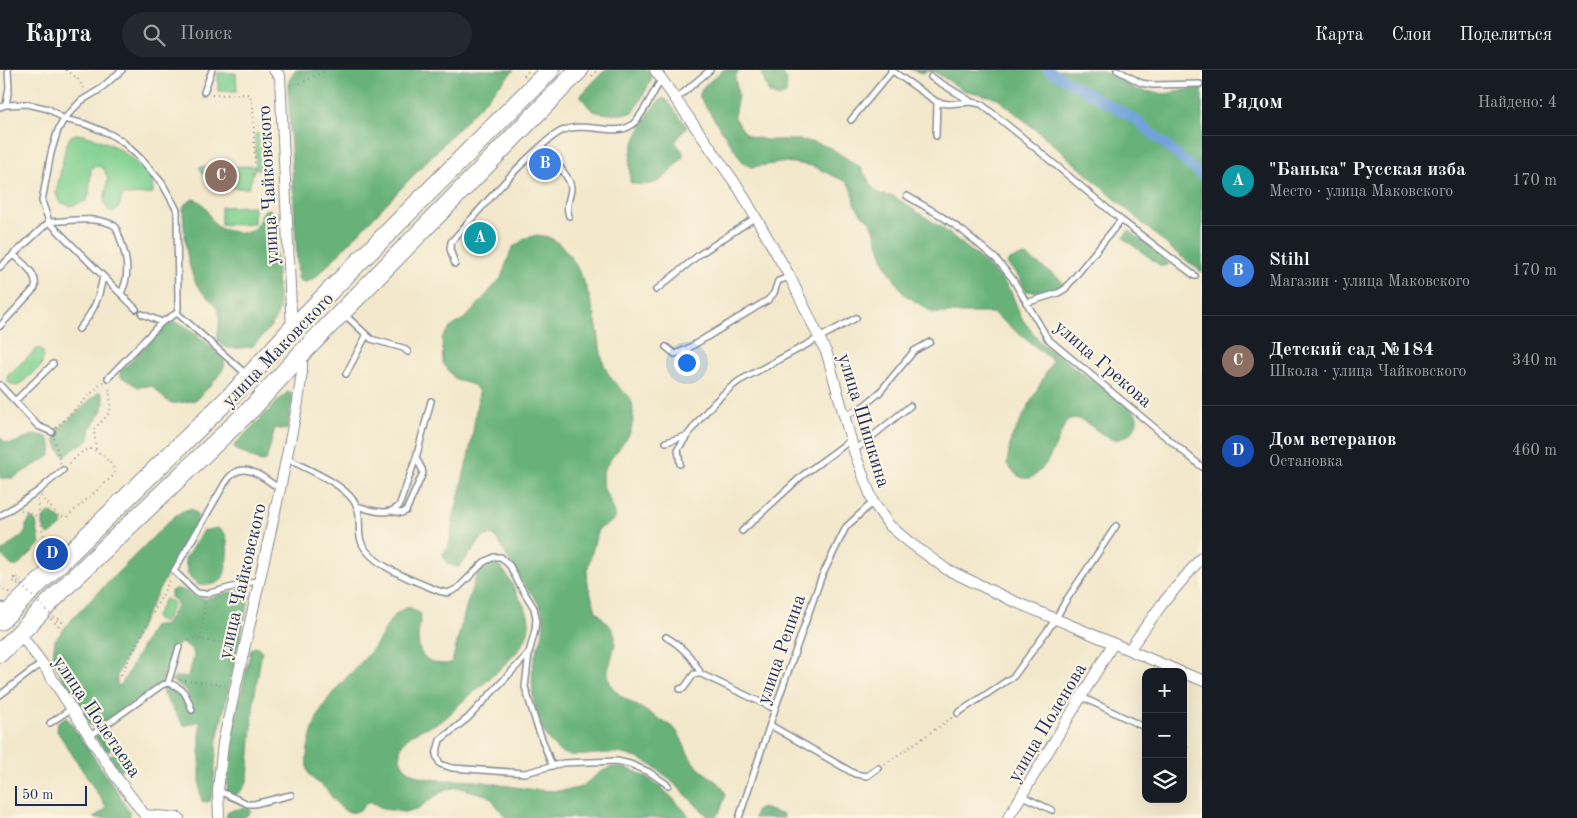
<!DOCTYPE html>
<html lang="ru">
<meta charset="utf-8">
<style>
:root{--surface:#171b24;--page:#242831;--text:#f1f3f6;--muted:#9ea1a6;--line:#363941;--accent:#c8321e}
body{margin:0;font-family:"Old Standard TT",serif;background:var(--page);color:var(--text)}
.controls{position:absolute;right:15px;bottom:15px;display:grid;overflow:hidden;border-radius:10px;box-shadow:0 5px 20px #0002}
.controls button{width:45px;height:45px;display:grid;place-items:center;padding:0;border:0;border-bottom:1px solid var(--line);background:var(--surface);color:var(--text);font:25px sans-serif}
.scale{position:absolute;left:15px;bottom:12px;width:72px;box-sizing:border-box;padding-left:5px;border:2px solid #1b2f5e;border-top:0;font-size:14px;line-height:18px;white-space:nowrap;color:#1b2f5e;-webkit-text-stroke:4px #fcf5e5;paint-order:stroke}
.you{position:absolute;left:686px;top:292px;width:18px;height:18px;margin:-12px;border:4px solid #fff;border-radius:50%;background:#1a73e8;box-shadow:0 0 0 8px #1a73e833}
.badge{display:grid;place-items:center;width:32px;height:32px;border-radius:50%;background:var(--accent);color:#fff;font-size:16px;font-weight:700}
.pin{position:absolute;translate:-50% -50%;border:2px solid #fff;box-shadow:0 1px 5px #0006}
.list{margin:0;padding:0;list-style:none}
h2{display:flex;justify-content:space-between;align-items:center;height:65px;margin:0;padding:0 20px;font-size:21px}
h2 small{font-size:16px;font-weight:400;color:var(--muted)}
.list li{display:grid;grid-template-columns:32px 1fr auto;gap:15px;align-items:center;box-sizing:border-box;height:90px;padding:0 20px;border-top:1px solid var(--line)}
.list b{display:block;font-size:19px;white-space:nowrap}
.list p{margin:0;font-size:16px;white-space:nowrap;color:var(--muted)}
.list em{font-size:16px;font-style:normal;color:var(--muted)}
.icon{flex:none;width:28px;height:28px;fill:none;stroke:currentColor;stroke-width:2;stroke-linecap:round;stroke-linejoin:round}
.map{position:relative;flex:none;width:1202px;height:748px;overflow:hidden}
header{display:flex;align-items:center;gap:30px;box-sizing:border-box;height:70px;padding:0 25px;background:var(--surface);border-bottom:1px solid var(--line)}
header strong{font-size:24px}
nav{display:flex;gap:28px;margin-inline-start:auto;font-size:18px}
.search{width:350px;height:45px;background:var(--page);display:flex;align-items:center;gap:12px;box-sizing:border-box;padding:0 18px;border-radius:28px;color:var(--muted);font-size:19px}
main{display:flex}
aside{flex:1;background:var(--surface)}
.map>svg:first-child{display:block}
.green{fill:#80d090;stroke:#4e8077}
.forest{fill:#68b27a;stroke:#42706c}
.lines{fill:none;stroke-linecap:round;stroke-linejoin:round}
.canal{stroke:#72a2dc;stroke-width:10}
.lane-casing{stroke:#878c95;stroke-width:8}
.street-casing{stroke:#878c95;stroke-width:12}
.highway-casing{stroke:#878c95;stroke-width:20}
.path{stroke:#878c95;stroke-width:2;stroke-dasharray:1 4;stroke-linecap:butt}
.lane{stroke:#fff;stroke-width:5}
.street{stroke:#fff;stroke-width:10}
.highway{stroke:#fff;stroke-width:18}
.path-bridge{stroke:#878c95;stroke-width:2;stroke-dasharray:1 4;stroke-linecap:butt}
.labels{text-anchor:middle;stroke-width:4.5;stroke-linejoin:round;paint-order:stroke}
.street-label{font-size:19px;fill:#1b2f5e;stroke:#fcf5e5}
</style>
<header>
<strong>Карта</strong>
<div class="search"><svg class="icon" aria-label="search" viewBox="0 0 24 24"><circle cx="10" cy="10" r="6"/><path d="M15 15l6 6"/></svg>Поиск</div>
<nav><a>Карта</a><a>Слои</a><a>Поделиться</a></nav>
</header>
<main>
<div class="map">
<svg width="1202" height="748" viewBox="0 0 1202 748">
<rect width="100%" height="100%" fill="#fcf5e5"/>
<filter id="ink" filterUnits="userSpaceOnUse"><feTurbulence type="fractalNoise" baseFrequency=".02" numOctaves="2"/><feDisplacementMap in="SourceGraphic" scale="10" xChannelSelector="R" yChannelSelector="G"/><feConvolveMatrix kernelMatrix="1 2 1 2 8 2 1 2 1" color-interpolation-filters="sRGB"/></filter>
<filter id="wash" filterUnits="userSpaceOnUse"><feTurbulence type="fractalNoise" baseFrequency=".0096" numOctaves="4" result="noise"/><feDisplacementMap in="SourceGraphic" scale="20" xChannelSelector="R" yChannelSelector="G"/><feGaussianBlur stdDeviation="1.12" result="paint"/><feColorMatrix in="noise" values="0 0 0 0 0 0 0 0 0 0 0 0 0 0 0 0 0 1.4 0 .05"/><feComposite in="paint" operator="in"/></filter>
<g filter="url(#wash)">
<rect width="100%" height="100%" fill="#f3e8cc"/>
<!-- green -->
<path class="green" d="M218,3H236L237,21H218Z
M77,64C113,71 128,83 152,109L153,123L149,124L124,125L121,127C121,133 119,139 114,142L108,140L104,132L108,109L104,99L98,96L93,97L91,99L89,125L86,131L71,136L59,132L56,123L66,75L71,66Z
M255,64H265L266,99H256Z
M255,96L249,118H213L199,97Z
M254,136V154L221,155V137Z
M37,279H41L44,285L41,296L20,314L17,316L9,313L7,308L8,305Z
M165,529L174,533L164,553L155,548Z"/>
<!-- forest -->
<path class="forest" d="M295,0H514L323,200C317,206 311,213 301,212L298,208L288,20L289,11Z
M605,0H648L651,4V11L634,42C625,45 600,45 592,40C588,37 585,31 581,27V25Z
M723,0H739L735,7L738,26L734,46L742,59L749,66L766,70H800L817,73L831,78L861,98L875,121L882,125L893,126L942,158L976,185L1003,211L1011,222L1022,249L1041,273L1131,339C1134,341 1137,344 1137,348C1138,360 1124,371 1113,369C1099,367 1078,338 1066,352C1055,374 1036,436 1007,394L1011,369L1052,292V290L993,243H933L904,224L886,196L871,151L863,146L855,135L852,120L847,112L812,96L787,92L751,97L744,94L699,26L703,17Z
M759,0H781L787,10L786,24C780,28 775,26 769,23L762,5Z
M911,0H1100L1137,20L1165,24L1197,18L1202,19V202L1174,181L1047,69L997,28L963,20L935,2L928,1L922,3Z
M662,29H666L686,55V58L675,72L683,82V87C667,105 659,120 631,113C628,105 630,81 634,73C638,62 652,34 662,29Z
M193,129C209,132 206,148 218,157C224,161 231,161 237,162C243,163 248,163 253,160C259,155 260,146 265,140L268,139L271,140L274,156L279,239C276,254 263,265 252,277C240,277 227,282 218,272C216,260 223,250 217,238C212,229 202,224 197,215C186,196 184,161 183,139L185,134Z
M1128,161H1130L1167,191L1168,195L1161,196L1123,168Z
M537,165C540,166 545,166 548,167C578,179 593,234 598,262C600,272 600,283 603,292C606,301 611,309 617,315C628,328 632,322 633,343C634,368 621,373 609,392C607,395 604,398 603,402C598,419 615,432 615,448L610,453L598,459L587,501L588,515L596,541L611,557L615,566V574L608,601V608L612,617L621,626L674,658C683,668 685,681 693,692C703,705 721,710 726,725L719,743L715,748H710C689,730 663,697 637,688C630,686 622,683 615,683C600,682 570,690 559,681C534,660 528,616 535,586C535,582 538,579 539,575C543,568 545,554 543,545C540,532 531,524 523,513C513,499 505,482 496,467L490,465L483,467L459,497L447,494L443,484L449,476L453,451L471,374L479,322L474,315L456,310L443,294L442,268L450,258L468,246L501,208L512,178L526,168Z
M1022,186L1028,187L1061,210L1063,214L1061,218L1048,222L1025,221L1020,208L1007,194L1009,190Z
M172,252C190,253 211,278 224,290C224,293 225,294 224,297C222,303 200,328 195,330C192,331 175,334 172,333C163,331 159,320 151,316L138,317L120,306V302L165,257Z
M99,322H101C110,338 96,345 91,359C90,363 90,367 88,371L77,376L66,385H63C57,379 53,368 57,360Z
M287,322L292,324L293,328L287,359L286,360L275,358L266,391L261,392L237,380L234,377L235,374Z
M34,365C49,364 54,372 50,386L13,408H0V367L5,372L11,374Z
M191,439C196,442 198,445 198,452C196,465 178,485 171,498C151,533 134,569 117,605V613L118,616L122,614L153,556H164L166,554L177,535V532L171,527V521C182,514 193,528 204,529L246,518L249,521L250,524L217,670L213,721L210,731L206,732L202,731L200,722V651L184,656L162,622L164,617L168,615L179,618L193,641L187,621L171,610L175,607H186L188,606C193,589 201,579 180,573L173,578L162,612L96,657L90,655L65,614L56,595L53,586L55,570L72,549L165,455C173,448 180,440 191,439Z
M50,442L60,449L63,453L60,457L49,465C43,462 42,452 44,447Z
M31,448L36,452L40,474L18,496H12L2,486L1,482L26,462V455Z
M217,458C221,460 224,462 226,466C229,474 227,504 221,510C215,516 205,515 198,515L188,505L185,489L203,461Z
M494,493C506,498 512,516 518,526C526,539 533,549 527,565C520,586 480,616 462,632C455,638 448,648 439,652C425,660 398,663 400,687C401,697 412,704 421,707C439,712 458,709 477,711C502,714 543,724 567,720C571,719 575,719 578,718C591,712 602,696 618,697C645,699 675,728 690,748H506L491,728L486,725L458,717L444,720L417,739L404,742L384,739L369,731C364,736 358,744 350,742C348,742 345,741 343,739C336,735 331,725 326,719C320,713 311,710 308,701C304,688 310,669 314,656C324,625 351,606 371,581C385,566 388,542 409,537L421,544C419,562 412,585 433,592C440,594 446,595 452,592C459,568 469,514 483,495Z
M255,577H258L262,581L254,629L248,709C245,717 240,724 232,726L227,723L229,677L251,579Z
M66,647L119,724L129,741L130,748H93L107,738L57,661L58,652Z
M106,659L108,660L117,675L107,682L95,667Z
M119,679L121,680L129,694L120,701L109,687Z
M249,737L251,742L243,748H226L228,741Z
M762,738L783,745L784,748H754L757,740Z"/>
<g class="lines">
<!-- canal -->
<path class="canal" d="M1048,0L1135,49L1202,106"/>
</g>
</g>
<g filter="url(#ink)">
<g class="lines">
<defs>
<path id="lane" d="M122,0L99,20L81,31L64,49L58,60L51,83L42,131L49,152L136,239
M891,0L937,32L948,34L971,32L981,34L1021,66L1121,150L1195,206
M1117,0L1141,13L1153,15L1200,14
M931,7L970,31
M204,22L212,0
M676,29L710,0
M6,35L9,17L8,0
M0,37L6,35L27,34L49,39L64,49L85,54L110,64L123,72L141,89L162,113L177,140L178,238L177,243L162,252
M851,50L892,1
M936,66L937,32
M541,76C549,85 572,107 571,119C570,129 565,135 569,146
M907,126L938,144L963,161L996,189L1012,208L1048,269L1202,397
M49,152C67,151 102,145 116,157C124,179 133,201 121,223
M455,194L450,179L451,172C477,143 501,114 529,87C538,79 548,69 558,63C584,47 618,71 635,52C646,40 652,24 661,10
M0,197L49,152
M656,220L700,184L756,147
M1026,233L1058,223L1065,219L1121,150
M177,243L246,304
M344,244L371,269L403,278L408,282
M0,256L35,218C38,203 23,194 13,184
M79,259C94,241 99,229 103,206
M666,277L675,284L687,279L768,230L774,223L778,211L790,207
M346,304L366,266
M108,308L162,252L142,244
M0,315L38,356L52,362
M15,331L53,294
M845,346L865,335L879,323L914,281L930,272
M666,372L686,366
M854,381L910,336
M286,388C306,399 339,411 353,430C362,440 358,454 360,467C364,494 417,512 439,521L448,523L458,518L484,492L494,487H501L510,496L519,514L534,538L536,548L535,560L529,583L468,648L440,670L436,685L440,694L452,698L525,703L563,693L617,691L630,694L649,702L668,715
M680,394L678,379C695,354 714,329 739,311L856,248
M357,436C371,440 387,447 399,436L416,388L431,331
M391,441L402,443L406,441L423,403L422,399L416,388
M0,446L38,421L63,400
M742,461L803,405L851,370
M259,510L206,524L197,523L174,501L225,413C242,386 263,408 280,419
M0,537L2,536
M666,567C682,576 693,588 701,604L775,639
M529,583L525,617L536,653L552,696
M168,613C185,618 186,625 192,640
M680,619L684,618L694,604H701
M0,625L42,593
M1082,627L1146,658
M958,643L1014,606L1055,550L1065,532L1116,456
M50,653L71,639
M770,655L855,704L867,706L878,698
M90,666L162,615L168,613L179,577
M1183,676L1184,677
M219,721L248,734H254L291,725
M1022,726L1052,740
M739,748L775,639L821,508L846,457L873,432"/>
<path id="street" d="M274,0L280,6L292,259
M655,0L740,120L790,207L827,284L854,381L873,432L889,455L909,472L946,499L1011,530L1181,602
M20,564L42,593L114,704L147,748
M1129,580L1162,534L1202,487
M1183,603L1202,610
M145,745L179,748
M219,748L218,721L223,673L280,419L298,332L302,301V284
M1008,748L1113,574"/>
<path id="highway" d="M0,551L235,322L292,259L550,0
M0,583L72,510L253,337L302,283L579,0"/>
</defs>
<!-- lane casing -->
<use href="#lane" class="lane-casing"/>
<!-- street casing -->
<use href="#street" class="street-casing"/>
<!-- highway casing -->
<use href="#highway" class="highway-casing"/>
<!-- path -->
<path class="path" d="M66,0L77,8L85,20
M524,6L529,0
M592,6L598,0
M290,15L301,13L327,0
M212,25L247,24L250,26L253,36L255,96
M56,358L103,312
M54,368L61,395
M96,379L94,359C114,340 111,342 109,316
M41,426L59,446L67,447L112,407C114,404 115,402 114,399C112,393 96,378 90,379C82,379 74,390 68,395
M37,430L43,464L54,479
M21,440L40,447
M18,515L12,510L16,506L21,511
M0,517L6,522H10
M51,549L58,556L62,552L56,546
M201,569L205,532
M184,572L194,569L236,574
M121,605L171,508
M180,610L225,615
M111,682L120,677
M885,694L953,647"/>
<!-- lane -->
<use href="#lane" class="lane"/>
<!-- street -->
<use href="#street" class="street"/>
<!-- highway -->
<use href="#highway" class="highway"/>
<!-- path-bridge -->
<path class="path-bridge" d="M14,508L60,554"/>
</g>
</g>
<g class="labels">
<!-- street labels -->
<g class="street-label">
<text transform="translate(267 115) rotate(-93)" y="7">улица Чайковского</text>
<text transform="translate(277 279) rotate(-46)" y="7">улица Маковского</text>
<text transform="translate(1104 293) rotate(41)" y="7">улица Грекова</text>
<text transform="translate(865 350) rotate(73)" y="7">улица Шишкина</text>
<text transform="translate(241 511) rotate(-77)" y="7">улица Чайковского</text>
<text transform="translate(780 579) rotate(-71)" y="7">улица Репина</text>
<text transform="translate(98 646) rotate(56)" y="7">улица Полетаева</text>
<text transform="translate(1046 652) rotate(-59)" y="7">улица Поленова</text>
</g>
</g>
</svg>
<div class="controls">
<button>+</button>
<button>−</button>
<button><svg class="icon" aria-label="layers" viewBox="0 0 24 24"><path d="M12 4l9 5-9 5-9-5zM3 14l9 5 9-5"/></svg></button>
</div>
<div class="scale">50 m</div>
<div class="you"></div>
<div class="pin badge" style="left:480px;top:168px;background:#0f9aa8">A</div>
<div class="pin badge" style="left:545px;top:94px;background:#3f7fe0">B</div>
<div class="pin badge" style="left:221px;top:106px;background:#8d6e63">C</div>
<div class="pin badge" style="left:52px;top:484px;background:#1a4fb4">D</div>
</div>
<aside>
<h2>Рядом<small>Найдено: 4</small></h2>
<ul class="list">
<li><span class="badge" style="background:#0f9aa8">A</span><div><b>&quot;Банька&quot; Русская изба</b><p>Место · улица Маковского</p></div><em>170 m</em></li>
<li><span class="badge" style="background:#3f7fe0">B</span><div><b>Stihl</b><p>Магазин · улица Маковского</p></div><em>170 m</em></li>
<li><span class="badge" style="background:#8d6e63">C</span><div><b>Детский сад №184</b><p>Школа · улица Чайковского</p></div><em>340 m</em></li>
<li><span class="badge" style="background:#1a4fb4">D</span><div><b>Дом ветеранов</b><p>Остановка</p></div><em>460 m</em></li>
</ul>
</aside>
</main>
